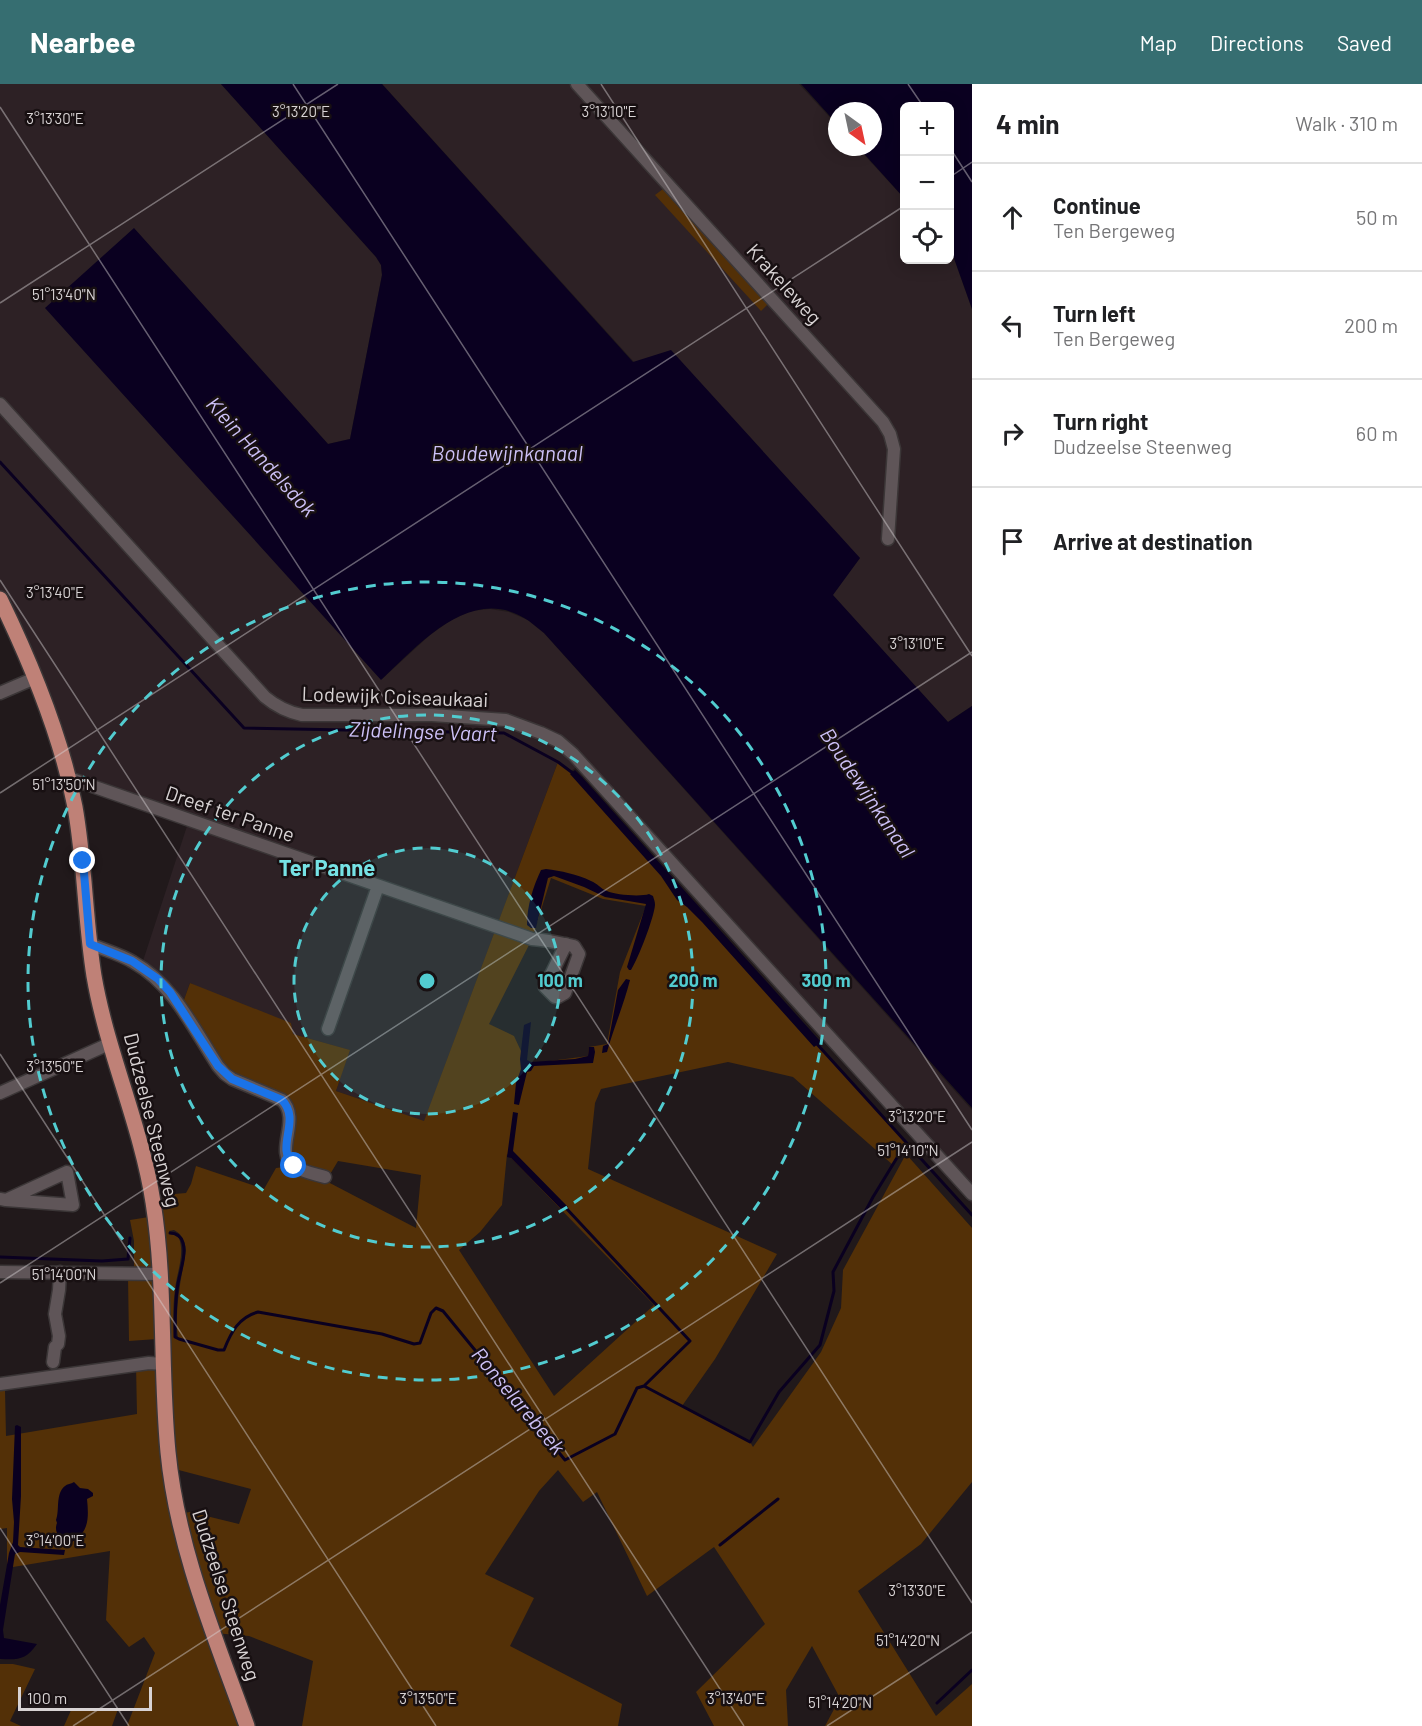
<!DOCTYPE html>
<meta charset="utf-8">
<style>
:root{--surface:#fff;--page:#f6f6f6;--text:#202124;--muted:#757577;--line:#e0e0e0;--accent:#366e71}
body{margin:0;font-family:Barlow,sans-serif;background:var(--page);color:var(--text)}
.controls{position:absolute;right:18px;top:18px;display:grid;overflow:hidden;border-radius:9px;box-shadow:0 3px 15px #0003}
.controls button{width:54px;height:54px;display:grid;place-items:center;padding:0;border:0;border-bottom:2px solid var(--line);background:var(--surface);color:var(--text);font:30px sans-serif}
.compass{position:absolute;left:828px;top:18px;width:54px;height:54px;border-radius:50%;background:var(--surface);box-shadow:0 3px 15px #0003;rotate:147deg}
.scale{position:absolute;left:18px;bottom:15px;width:134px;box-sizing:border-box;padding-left:6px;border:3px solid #d8d3d4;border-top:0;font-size:16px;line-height:21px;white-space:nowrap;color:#d8d3d4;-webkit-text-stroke:4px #181012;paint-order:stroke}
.stop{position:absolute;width:18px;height:18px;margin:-14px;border:4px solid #1a73e8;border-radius:50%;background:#fff}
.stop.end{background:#1a73e8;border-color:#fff;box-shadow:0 2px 6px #0008}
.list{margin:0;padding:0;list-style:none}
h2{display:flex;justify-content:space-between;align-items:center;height:78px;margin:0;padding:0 24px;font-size:26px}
h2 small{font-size:20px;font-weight:400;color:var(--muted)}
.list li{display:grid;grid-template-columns:39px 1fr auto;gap:18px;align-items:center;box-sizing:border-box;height:108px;padding:0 24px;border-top:2px solid var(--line)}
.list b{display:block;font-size:22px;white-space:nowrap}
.list p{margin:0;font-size:20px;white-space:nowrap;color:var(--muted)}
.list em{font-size:20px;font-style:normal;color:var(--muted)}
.icon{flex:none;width:33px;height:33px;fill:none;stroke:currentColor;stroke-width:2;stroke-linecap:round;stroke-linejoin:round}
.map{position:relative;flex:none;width:972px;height:1642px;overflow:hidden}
header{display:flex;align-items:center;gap:36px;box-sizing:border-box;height:84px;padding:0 30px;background:var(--accent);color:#fff}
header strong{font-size:28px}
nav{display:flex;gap:33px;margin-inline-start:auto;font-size:21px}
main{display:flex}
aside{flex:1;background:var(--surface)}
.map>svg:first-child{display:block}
.built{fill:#2d2125}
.green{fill:#533007;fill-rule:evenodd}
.water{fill:#0a0020}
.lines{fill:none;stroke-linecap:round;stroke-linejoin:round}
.stream{stroke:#0a0020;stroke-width:3}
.minor-casing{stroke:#3b3637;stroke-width:15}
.major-casing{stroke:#3b3637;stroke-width:18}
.minor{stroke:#5f5558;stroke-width:12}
.major{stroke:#bf8177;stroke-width:15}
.route{stroke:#1a73e8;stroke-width:8}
.ticks{fill:none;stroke:#d8d3d4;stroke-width:1.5;stroke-opacity:0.45}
.ring{fill:none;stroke:#52ccd0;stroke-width:3;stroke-dasharray:10 8}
.labels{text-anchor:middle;stroke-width:5;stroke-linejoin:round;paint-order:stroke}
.street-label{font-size:20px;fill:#d8d3d4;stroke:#181012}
.water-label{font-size:21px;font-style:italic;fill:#cdc1f7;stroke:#181012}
.quarter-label{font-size:22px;font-weight:bold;fill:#76e2e5;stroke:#181012}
.ticks-label{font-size:15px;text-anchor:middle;fill:#d8d3d4;stroke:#181012;stroke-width:5;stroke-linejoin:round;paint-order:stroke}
.centre{fill:#52ccd0;stroke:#181012;stroke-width:3}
.ring-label{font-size:18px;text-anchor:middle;font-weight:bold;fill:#52ccd0;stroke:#181012;stroke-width:5;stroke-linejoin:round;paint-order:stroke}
</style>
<header>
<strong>Nearbee</strong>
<nav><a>Map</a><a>Directions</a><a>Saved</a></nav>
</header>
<main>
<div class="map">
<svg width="972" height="1642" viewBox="0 0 972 1642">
<rect width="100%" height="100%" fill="#21191b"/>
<!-- built -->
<path class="built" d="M0,0H221L376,173L381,181L382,191L350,355L328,360L134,145L382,595L430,551L451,536L471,527L490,525L509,528L528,536L544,549L972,1026V1120L577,683L571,687L558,678L424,1038L336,1007L349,966L293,950L190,899L181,924L141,883L189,736L75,696L62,651L60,636L48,606L35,594L0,515Z
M382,0H799L837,41V63H857L904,114V176H950V163L972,225V622L948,638L832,511L860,474L634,278Z"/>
<!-- green -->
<path class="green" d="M663,105L768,220L761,227L655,111Z
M558,678L571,687L906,1059L893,1081L793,993L728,978L601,1005L595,1019L588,1085L777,1170L715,1275L682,1322L750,1358L753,1363L821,1268L841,1224L843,1186L906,1070L972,1144V1398L921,1460L858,1507L936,1632L972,1600V1642H825L840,1614L812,1562L786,1606L788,1642H714L696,1608L765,1540L714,1463L647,1512L597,1408L583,1418L558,1386L539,1407L485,1490L534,1514L510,1562L622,1620L618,1642H302L313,1577L249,1552L214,1549L247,1642H127L155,1569L144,1553L129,1563L106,1536L110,1467L7,1484V1444L0,1445V1306H5L6,1352L137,1330L136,1281L163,1280L170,1253L166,1160L160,1117L164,1116L163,1111L186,1109L191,1100L196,1082L264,1105L276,1084L293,1082L286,1021L232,995L181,924L190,899L291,939L293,950L350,966L336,1007L424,1037ZM551,794L603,815L646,822L620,888L607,960L589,963L588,972L527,980L514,952L489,940L532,855ZM507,1070L654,1221L554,1312L459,1166L480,1148L502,1121ZM338,1077L421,1091L416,1144L326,1097ZM174,1146C182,1150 185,1157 186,1166C181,1195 174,1226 178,1255L174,1253C173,1237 173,1221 175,1205C177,1188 185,1170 179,1154L174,1151L170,1150L169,1147ZM171,1384L251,1405L239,1440L190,1428L178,1430Z
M149,1133L154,1178L150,1184L134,1185V1157L130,1136Z
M128,1193H150L155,1201L157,1255L129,1257Z
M0,1580H13L35,1585L10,1637L21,1642H0Z
M72,1624L118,1625L112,1642H64Z"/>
<!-- water -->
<path class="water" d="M221,0H382L633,278L671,266L860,474L833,511L948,638L972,622V1024L544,549C539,545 534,541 529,537C472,498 420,560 381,596L45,224L134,144L328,360L350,355L382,191L381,181L376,173Z
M801,0H972V225L950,163V22H904V114L858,63H873V27H837V40Z
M575,686L582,693L821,958L814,963L702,838L687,823L677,816L661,792L570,690Z
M546,785C561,787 577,790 591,797C597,799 601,805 607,807C615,811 641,813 649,810L653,812C654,816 655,817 655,821C654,834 638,875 631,886H629L627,883L646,820L605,813L584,803L554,792L548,794L536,844H531L527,841C527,822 533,803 541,786Z
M626,895L630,896C624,920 614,943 607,968L602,969L603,962L608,960L618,906Z
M531,938L527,976L531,978L575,975L588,972L589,963H594L595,968L593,979L534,982L531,987L527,988L519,1021L514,1020L516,999L521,985L520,975L524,941Z
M513,1028L518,1029L513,1067L568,1123L563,1127L511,1074L507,1073Z
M17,1341L21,1343V1412L18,1461L20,1463L65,1466L64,1471L20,1468L15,1470L3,1546L4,1554L37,1560C26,1576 18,1576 0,1575V1521L9,1469L13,1458L14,1438L12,1415L15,1342Z
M74,1398L80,1404L88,1405L93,1409V1412L87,1415C89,1435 89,1449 70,1459C61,1456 53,1449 57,1439L56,1436C60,1426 55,1410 65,1402C67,1400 71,1400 74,1398Z"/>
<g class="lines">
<!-- stream -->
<path class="stream" d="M0,378L244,644L504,649L558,678L574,690
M816,959L972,1131
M566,1124L690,1257L644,1302
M170,1149C177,1149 181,1152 183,1159C187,1172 178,1193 177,1206C175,1222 175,1237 175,1253L179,1255L218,1266H224C231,1248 239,1233 258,1228L382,1250L414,1260L420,1259L431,1229L436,1224L443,1227L565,1376L615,1350L637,1304L644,1302L750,1358L779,1308L820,1261L834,1207L833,1188L873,1113L906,1059
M0,1173L102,1177L128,1175L130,1154
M720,1461L778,1415
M937,1619L972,1586"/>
<defs>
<path id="minor" d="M577,0L883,338L890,350L894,365L888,455
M0,320L265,613C277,623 287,628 302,631H432L506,636L541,649L558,657L573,670L972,1110
M0,609L35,594
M69,694L532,855C547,856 560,859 574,862L579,870L565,909L558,913H555L545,903L566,860
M90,860C104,866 120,870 133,878C174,901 193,944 218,982L225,990L232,995L282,1016C302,1036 273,1068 294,1082C302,1088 315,1090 325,1093
M328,945L378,802
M0,1009L111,959
M0,1115L6,1116L73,1121L67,1088L6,1116
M0,1188L160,1190
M53,1278L55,1263L58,1260L59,1252L55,1230L59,1206L60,1188
M0,1300L149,1279L163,1280"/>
<path id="major" d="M0,515C32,581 61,651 75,723C85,779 85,836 94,892C107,968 141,1041 153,1118C166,1200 160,1285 168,1368C177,1463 215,1553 247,1642"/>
</defs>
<!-- minor casing -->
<use href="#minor" class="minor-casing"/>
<!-- major casing -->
<use href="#major" class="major-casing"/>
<!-- minor -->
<use href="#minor" class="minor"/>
<!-- major -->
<use href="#major" class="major"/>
</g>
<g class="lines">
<!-- route -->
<path class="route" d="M83,777L90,860L132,877L158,895L170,908L218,982L232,995L282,1016C302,1037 274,1063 294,1082"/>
</g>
<!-- ticks -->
<path class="ticks" d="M293,0L972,1046M601,0L972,572M908,0L923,22M0,23L972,1519M950,64L972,98M950,93L972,78M0,219L338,0M0,496L744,1642M0,709L904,122M0,970L436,1642M0,1199L972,568M0,1444L129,1642M73,1642L972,1058M827,1642L972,1548"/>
<!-- distance rings -->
<circle cx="427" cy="897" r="133" fill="#52ccd0" fill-opacity=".12"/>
<g class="ring">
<circle cx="427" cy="897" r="133"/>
<circle cx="427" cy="897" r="266"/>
<circle cx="427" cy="897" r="399"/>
</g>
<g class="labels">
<!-- street labels -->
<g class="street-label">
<text transform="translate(784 200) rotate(48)" y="7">Krakeleweg</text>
<text transform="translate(395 613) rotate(2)" y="7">Lodewijk Coiseaukaai</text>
<text transform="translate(230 730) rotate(19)" y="7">Dreef ter Panne</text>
<text transform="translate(152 1036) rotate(76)" y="7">Dudzeelse Steenweg</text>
<text transform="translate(226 1511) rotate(72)" y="7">Dudzeelse Steenweg</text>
</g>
<!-- water labels -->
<g class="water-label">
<text x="507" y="377">Boudewijnkanaal</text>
<text transform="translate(261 373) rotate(48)" y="7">Klein Handelsdok</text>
<text transform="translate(423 648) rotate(2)" y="7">Zijdelingse Vaart</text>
<text transform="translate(867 709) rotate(56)" y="7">Boudewijnkanaal</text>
<text transform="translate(518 1317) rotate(50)" y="7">Ronselarebeek</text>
</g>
<!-- quarter labels -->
<g class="quarter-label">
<text x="327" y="792">Ter Panne</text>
</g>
</g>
<g class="ticks-label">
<text x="301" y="33">3°13'20"E</text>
<text x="609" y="33">3°13'10"E</text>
<text x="55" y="40">3°13'30"E</text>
<text x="64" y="216">51°13'40"N</text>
<text x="55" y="514">3°13'40"E</text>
<text x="917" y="565">3°13'10"E</text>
<text x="64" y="706">51°13'50"N</text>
<text x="55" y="988">3°13'50"E</text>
<text x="917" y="1038">3°13'20"E</text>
<text x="908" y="1072">51°14'10"N</text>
<text x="64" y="1196">51°14'00"N</text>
<text x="55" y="1462">3°14'00"E</text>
<text x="917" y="1512">3°13'30"E</text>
<text x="908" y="1562">51°14'20"N</text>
<text x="428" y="1620">3°13'50"E</text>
<text x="736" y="1620">3°13'40"E</text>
<text x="840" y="1624">51°14'20"N</text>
</g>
<circle cx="427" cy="897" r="9" class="centre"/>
<g class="ring-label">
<text x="560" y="903">100 m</text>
<text x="693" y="903">200 m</text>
<text x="826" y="903">300 m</text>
</g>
</svg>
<div class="controls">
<button>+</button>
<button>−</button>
<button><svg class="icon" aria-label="locate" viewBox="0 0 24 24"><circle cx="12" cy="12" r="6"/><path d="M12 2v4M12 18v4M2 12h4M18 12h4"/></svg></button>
</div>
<svg class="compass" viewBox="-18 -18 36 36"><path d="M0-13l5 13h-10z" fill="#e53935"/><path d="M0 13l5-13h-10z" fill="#757577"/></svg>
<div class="scale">100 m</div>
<div class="stop" style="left:294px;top:1082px"></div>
<div class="stop end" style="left:83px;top:777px"></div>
</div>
<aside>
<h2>4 min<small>Walk · 310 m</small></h2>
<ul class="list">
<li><svg class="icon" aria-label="ahead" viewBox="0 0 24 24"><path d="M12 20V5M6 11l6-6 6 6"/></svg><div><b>Continue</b><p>Ten Bergeweg</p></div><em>50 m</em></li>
<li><svg class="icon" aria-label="left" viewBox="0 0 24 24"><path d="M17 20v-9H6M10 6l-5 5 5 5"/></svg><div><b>Turn left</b><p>Ten Bergeweg</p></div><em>200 m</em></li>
<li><svg class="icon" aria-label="right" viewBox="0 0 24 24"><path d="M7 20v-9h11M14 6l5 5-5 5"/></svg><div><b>Turn right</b><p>Dudzeelse Steenweg</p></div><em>60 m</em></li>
<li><svg class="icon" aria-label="arrive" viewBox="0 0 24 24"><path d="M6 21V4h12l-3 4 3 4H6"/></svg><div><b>Arrive at destination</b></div></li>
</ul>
</aside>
</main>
